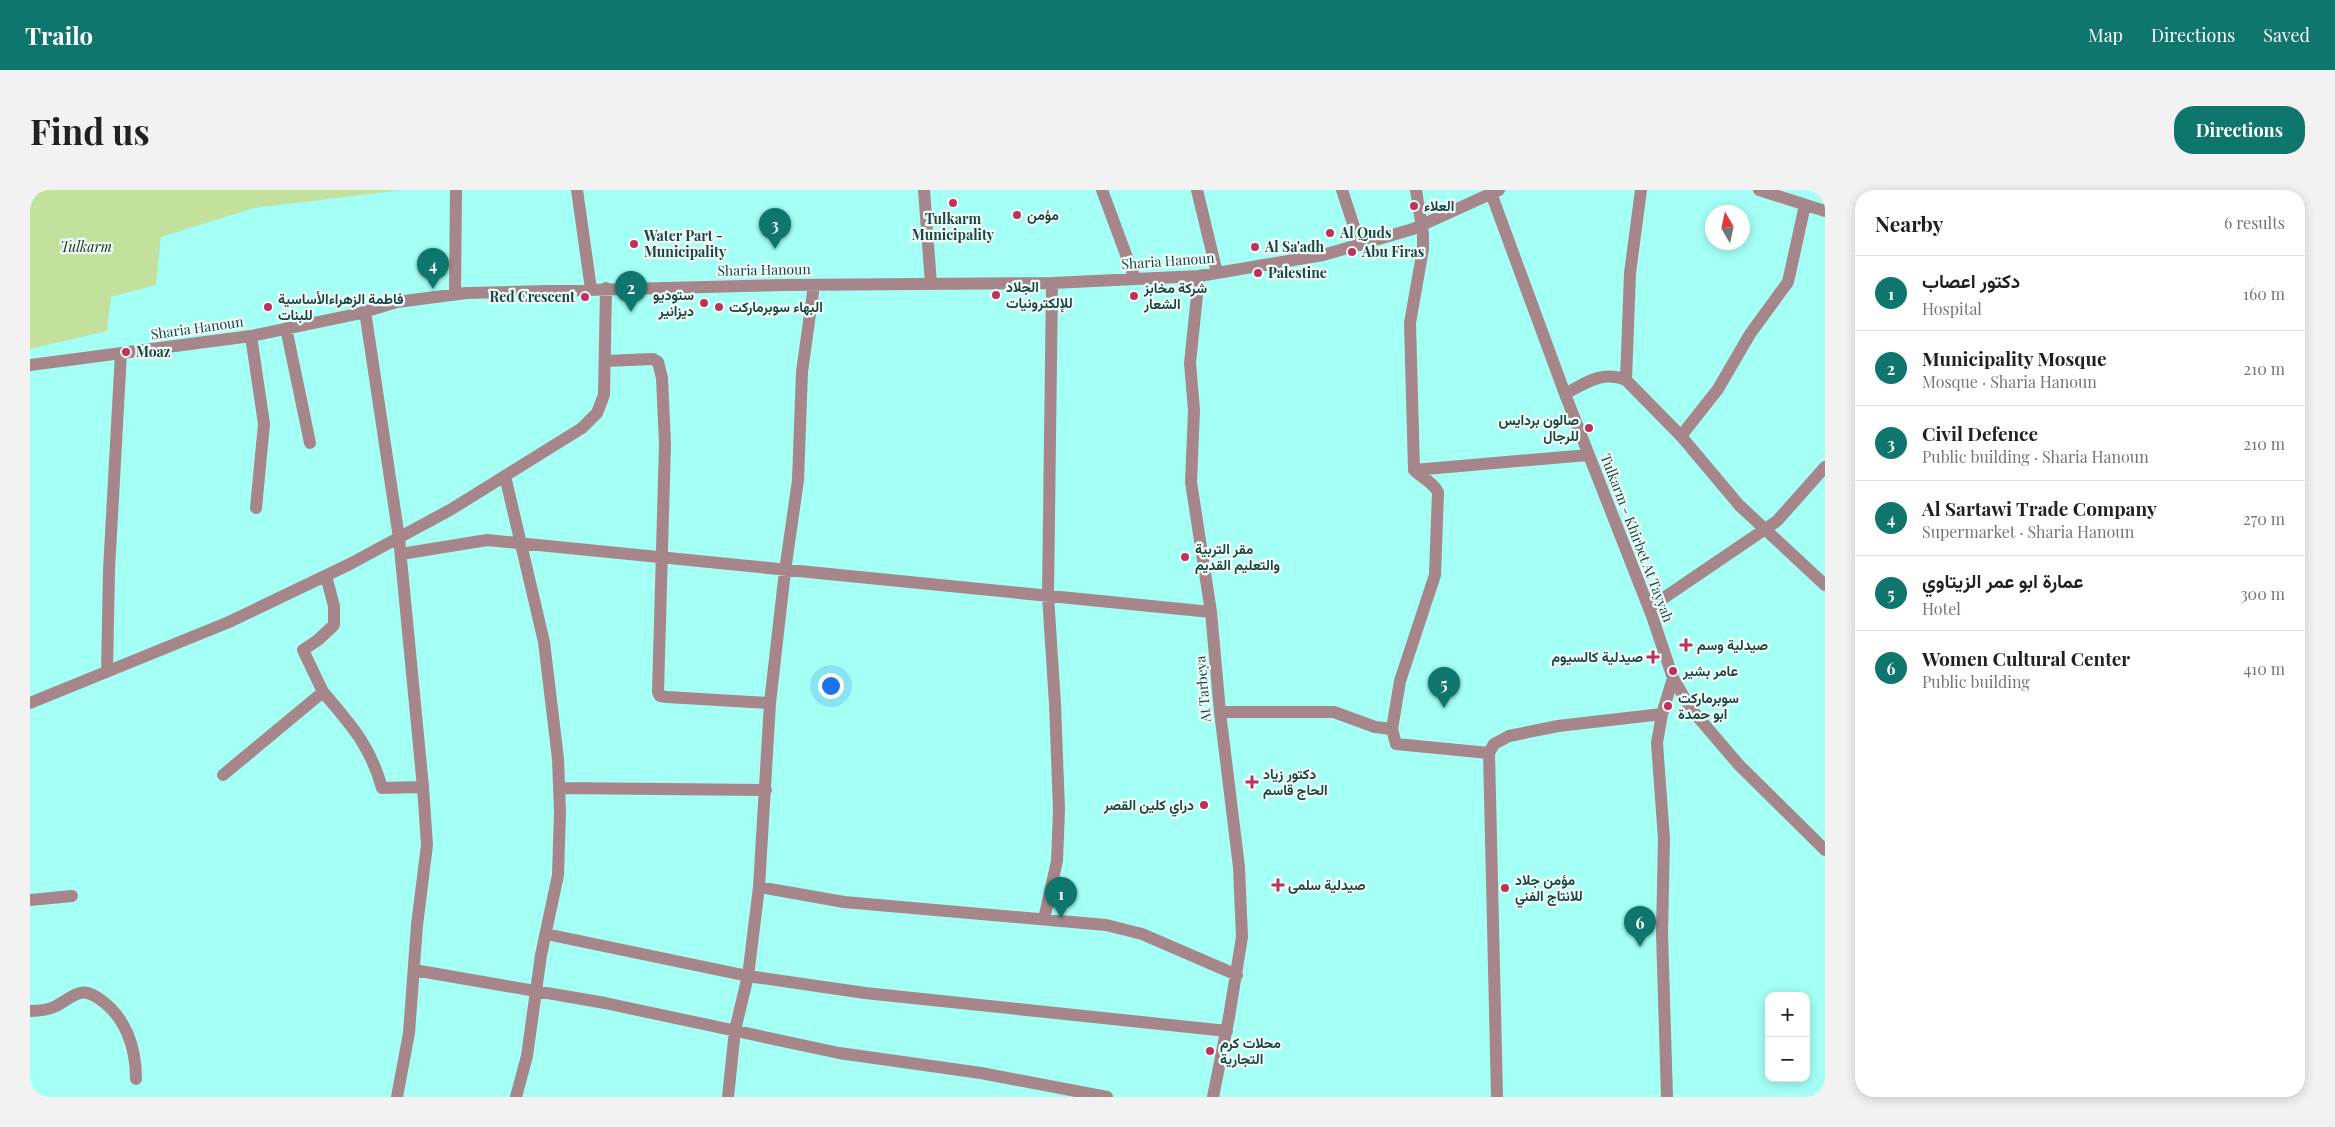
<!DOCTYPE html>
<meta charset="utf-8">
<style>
:root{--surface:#fff;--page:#f2f2f2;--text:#202124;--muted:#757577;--line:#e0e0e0;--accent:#0f766e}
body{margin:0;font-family:"Playfair Display",Vazirmatn,serif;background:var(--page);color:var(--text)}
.controls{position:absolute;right:15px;bottom:15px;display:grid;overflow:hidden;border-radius:10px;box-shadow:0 2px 12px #0003}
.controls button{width:45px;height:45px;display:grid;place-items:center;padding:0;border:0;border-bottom:1px solid var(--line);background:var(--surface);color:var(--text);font:25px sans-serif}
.compass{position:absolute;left:1675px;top:15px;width:45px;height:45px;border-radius:50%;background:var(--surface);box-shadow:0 2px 12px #0003;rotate:351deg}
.you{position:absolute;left:800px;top:495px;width:18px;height:18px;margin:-12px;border:4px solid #fff;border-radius:50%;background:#1a73e8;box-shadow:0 0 0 8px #1a73e833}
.badge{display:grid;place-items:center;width:32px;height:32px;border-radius:50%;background:var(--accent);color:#fff;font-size:16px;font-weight:700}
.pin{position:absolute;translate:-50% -41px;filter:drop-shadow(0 1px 2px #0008)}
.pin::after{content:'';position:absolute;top:26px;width:18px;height:15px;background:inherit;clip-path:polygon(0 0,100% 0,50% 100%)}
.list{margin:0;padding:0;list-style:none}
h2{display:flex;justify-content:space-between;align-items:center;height:65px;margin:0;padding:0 20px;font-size:21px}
h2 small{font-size:16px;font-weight:400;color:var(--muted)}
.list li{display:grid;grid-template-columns:32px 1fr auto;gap:15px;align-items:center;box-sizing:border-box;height:75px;padding:0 20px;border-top:1px solid var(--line)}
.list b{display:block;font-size:19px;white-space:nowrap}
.list p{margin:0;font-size:16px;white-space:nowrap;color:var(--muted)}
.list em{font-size:16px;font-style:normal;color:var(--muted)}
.map{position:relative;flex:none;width:1795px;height:907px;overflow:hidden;border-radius:20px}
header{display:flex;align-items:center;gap:30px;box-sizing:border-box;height:70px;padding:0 25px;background:var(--accent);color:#fff}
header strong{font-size:24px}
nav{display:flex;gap:28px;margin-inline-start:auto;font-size:18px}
.intro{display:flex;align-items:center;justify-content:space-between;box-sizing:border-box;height:120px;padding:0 30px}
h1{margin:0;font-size:35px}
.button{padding:12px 22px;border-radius:20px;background:var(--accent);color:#fff;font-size:18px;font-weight:700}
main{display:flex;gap:30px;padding:0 30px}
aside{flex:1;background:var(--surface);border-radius:20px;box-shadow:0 2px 12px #0003}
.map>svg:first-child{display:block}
.green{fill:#c3e09d}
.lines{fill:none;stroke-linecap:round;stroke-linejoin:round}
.minor{stroke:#a6868b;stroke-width:12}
.poi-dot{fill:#bf305d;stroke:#ecfdfa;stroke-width:2}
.labels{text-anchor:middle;stroke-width:4.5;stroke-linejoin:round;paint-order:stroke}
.poi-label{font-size:14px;font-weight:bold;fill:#1e4441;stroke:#ecfdfa;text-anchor:start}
.park-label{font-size:14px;font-style:italic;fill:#24310f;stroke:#ecfdfa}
.street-label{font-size:14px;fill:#1e4441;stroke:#ecfdfa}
</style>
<header>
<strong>Trailo</strong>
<nav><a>Map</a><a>Directions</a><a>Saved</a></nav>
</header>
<div class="intro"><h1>Find us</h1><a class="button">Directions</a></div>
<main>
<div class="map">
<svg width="1795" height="907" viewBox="0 0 1795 907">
<rect width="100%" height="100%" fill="#a4fff5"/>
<!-- green -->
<path class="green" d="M9,0H373L224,18L131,47L126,95L81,107L77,141L0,159V17Z"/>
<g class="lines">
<!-- minor -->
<path class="minor" d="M547,0L561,99
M894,0L901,94
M1072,0L1105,89
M1167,0L1187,83
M1312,0L1330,55
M1386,0L1393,44V59L1380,133L1384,280C1393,289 1402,291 1408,302L1405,385L1370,491L1362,539L1366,554L1459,563
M1729,0L1795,21
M1461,3L1535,204L1622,426L1643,488L1661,519L1709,575L1795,660
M1169,86L1160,173L1164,220L1161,292L1181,422L1190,522L1209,677L1212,747L1199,827L1183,907
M425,104L426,0
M335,121L369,348L393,597L397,655L387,735L379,843L367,907
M256,138L280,253
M221,146L234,234L226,318
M575,171L623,169L628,172L632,188L635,254L628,502L630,506L637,507L740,513
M0,175L221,146L327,124L367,112L436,103L755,95L1022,93L1169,86L1293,65L1383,39L1469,0
M1596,190L1600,83L1611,0
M1535,204C1555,193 1573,180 1596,190L1651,246L1709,315L1795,395
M1651,246L1688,199L1720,144L1758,92L1775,15
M1384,280L1558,265
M475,286L514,452L528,569L530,622L528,685L511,765L497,866L486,907
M371,364L457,350L1181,422
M1619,418L1747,331L1795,277
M77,482L79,380L91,163
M293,502C321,535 340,555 352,598L393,597
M0,513L199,432L320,374L420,320L552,238L567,223L574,205L576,98
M1190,522H1304L1345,537L1362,539
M193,585L293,502L273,460L288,450L304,435V416L296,386
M529,598L736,600
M729,697L814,712L1076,735L1112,744L1207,785
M0,710L42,706
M1014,729L1027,671L1029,620L1025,514L1018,406L1022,93
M516,744L718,786L835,803L1197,841
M384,780L575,813L809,863L951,883L1077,907
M0,821C9,821 18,820 26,816C34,812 42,805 50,803C57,801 63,805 68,808C96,826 106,858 106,889
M698,907L705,840L718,786L729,697L740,513L755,381L768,290L772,182L784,95
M1467,907L1459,563L1464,554L1479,546L1528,536L1632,524
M1637,907L1632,743L1634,649L1627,553L1632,524L1643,488"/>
</g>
<!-- markers -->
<g class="poi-dot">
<circle cx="923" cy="13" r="5"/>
<circle cx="1384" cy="16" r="5"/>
<circle cx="987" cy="25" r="5"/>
<circle cx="1300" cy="43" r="5"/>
<circle cx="604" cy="54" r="5"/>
<circle cx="1225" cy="57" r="5"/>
<circle cx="1322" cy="62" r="5"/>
<circle cx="1228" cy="83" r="5"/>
<circle cx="966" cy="105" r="5"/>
<circle cx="1104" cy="106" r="5"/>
<circle cx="555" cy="107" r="5"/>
<circle cx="674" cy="113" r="5"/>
<circle cx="238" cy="117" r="5"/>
<circle cx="689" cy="117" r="5"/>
<circle cx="96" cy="162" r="5"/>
<circle cx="1559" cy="238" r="5"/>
<circle cx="1155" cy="367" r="5"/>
<path d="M1653.5 447.5h5v5h5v5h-5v5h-5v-5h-5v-5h5z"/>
<path d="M1620.5 459.5h5v5h5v5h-5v5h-5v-5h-5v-5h5z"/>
<circle cx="1643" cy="481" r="5"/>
<circle cx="1638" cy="516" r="5"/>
<path d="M1219.5 584.5h5v5h5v5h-5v5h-5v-5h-5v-5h5z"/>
<circle cx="1174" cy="615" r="5"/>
<path d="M1245.5 687.5h5v5h5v5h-5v5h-5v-5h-5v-5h5z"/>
<circle cx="1475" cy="698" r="5"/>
<circle cx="1180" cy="861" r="5"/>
</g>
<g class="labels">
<!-- poi labels -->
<g class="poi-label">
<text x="1394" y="21">العلاء</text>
<text x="997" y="30">مؤمن</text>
<text x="923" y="34" text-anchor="middle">Tulkarm<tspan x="923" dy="16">Municipality</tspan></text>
<text x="1310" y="48">Al Quds</text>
<text x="614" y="51">Water Part -<tspan x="614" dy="16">Municipality</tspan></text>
<text x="1235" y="62">Al Sa'adh</text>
<text x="1332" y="67">Abu Firas</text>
<text x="1238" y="88">Palestine</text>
<text x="976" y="102">الجلاد<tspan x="976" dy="16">للإلكترونيات</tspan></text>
<text x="1114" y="103">شركة مخابز<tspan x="1114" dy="16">الشعار</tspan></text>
<text x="664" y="110" text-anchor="end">ستوديو<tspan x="664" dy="16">ديزانير</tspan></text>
<text x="545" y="112" text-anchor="end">Red Crescent</text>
<text x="248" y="114">فاطمة الزهراءالأساسية<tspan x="248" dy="16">للبنات</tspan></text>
<text x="699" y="122">البهاء سوبرماركت</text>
<text x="106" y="167">Moaz</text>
<text x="1549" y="235" text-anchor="end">صالون بردايس<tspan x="1549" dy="16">للرجال</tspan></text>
<text x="1165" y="364">مقر التربية<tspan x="1165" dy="16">والتعليم القديم</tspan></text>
<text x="1667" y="460">صيدلية وسم</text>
<text x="1613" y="472" text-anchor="end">صيدلية كالسيوم</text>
<text x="1653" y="486">عامر بشير</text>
<text x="1648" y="513">سوبرماركت<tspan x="1648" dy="16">ابو حمدة</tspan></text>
<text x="1233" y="589">دكتور زياد<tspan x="1233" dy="16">الحاج قاسم</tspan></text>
<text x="1164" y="620" text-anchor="end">دراي كلين القصر</text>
<text x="1485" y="695">مؤمن جلاد<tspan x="1485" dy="16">للانتاج الفني</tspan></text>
<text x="1258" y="700">صيدلية سلمى</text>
<text x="1190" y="858">محلات كرم<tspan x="1190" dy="16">التجارية</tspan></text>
</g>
<!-- park labels -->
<g class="park-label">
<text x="56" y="62">Tulkarm</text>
</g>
<!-- street labels -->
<g class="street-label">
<text transform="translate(1138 71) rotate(-4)" y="5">Sharia Hanoun</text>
<text transform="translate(734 80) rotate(-1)" y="5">Sharia Hanoun</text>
<text transform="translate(167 138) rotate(-8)" y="5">Sharia Hanoun</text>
<text transform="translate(1607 348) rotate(69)" y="5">Tulkarm - Khirbet At Tayyah</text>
<text transform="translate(1173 499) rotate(-95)" y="5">At Tarbeya</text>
</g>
</g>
</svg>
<div class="controls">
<button>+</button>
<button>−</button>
</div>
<svg class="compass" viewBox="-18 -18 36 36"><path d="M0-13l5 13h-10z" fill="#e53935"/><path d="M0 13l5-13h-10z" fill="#757577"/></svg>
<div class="you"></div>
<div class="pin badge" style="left:1031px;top:728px">1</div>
<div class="pin badge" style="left:601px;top:122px">2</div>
<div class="pin badge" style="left:745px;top:59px">3</div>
<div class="pin badge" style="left:403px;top:99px">4</div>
<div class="pin badge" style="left:1414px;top:518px">5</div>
<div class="pin badge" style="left:1610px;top:757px">6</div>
</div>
<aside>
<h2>Nearby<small>6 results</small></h2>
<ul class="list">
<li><span class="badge">1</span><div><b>دكتور اعصاب</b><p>Hospital</p></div><em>160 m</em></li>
<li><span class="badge">2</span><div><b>Municipality Mosque</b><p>Mosque · Sharia Hanoun</p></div><em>210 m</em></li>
<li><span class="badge">3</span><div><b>Civil Defence</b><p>Public building · Sharia Hanoun</p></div><em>210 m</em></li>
<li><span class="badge">4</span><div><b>Al Sartawi Trade Company</b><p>Supermarket · Sharia Hanoun</p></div><em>270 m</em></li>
<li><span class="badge">5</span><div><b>عمارة ابو عمر الزيتاوي</b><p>Hotel</p></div><em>300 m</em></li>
<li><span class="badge">6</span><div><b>Women Cultural Center</b><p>Public building</p></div><em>410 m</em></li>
</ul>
</aside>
</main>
